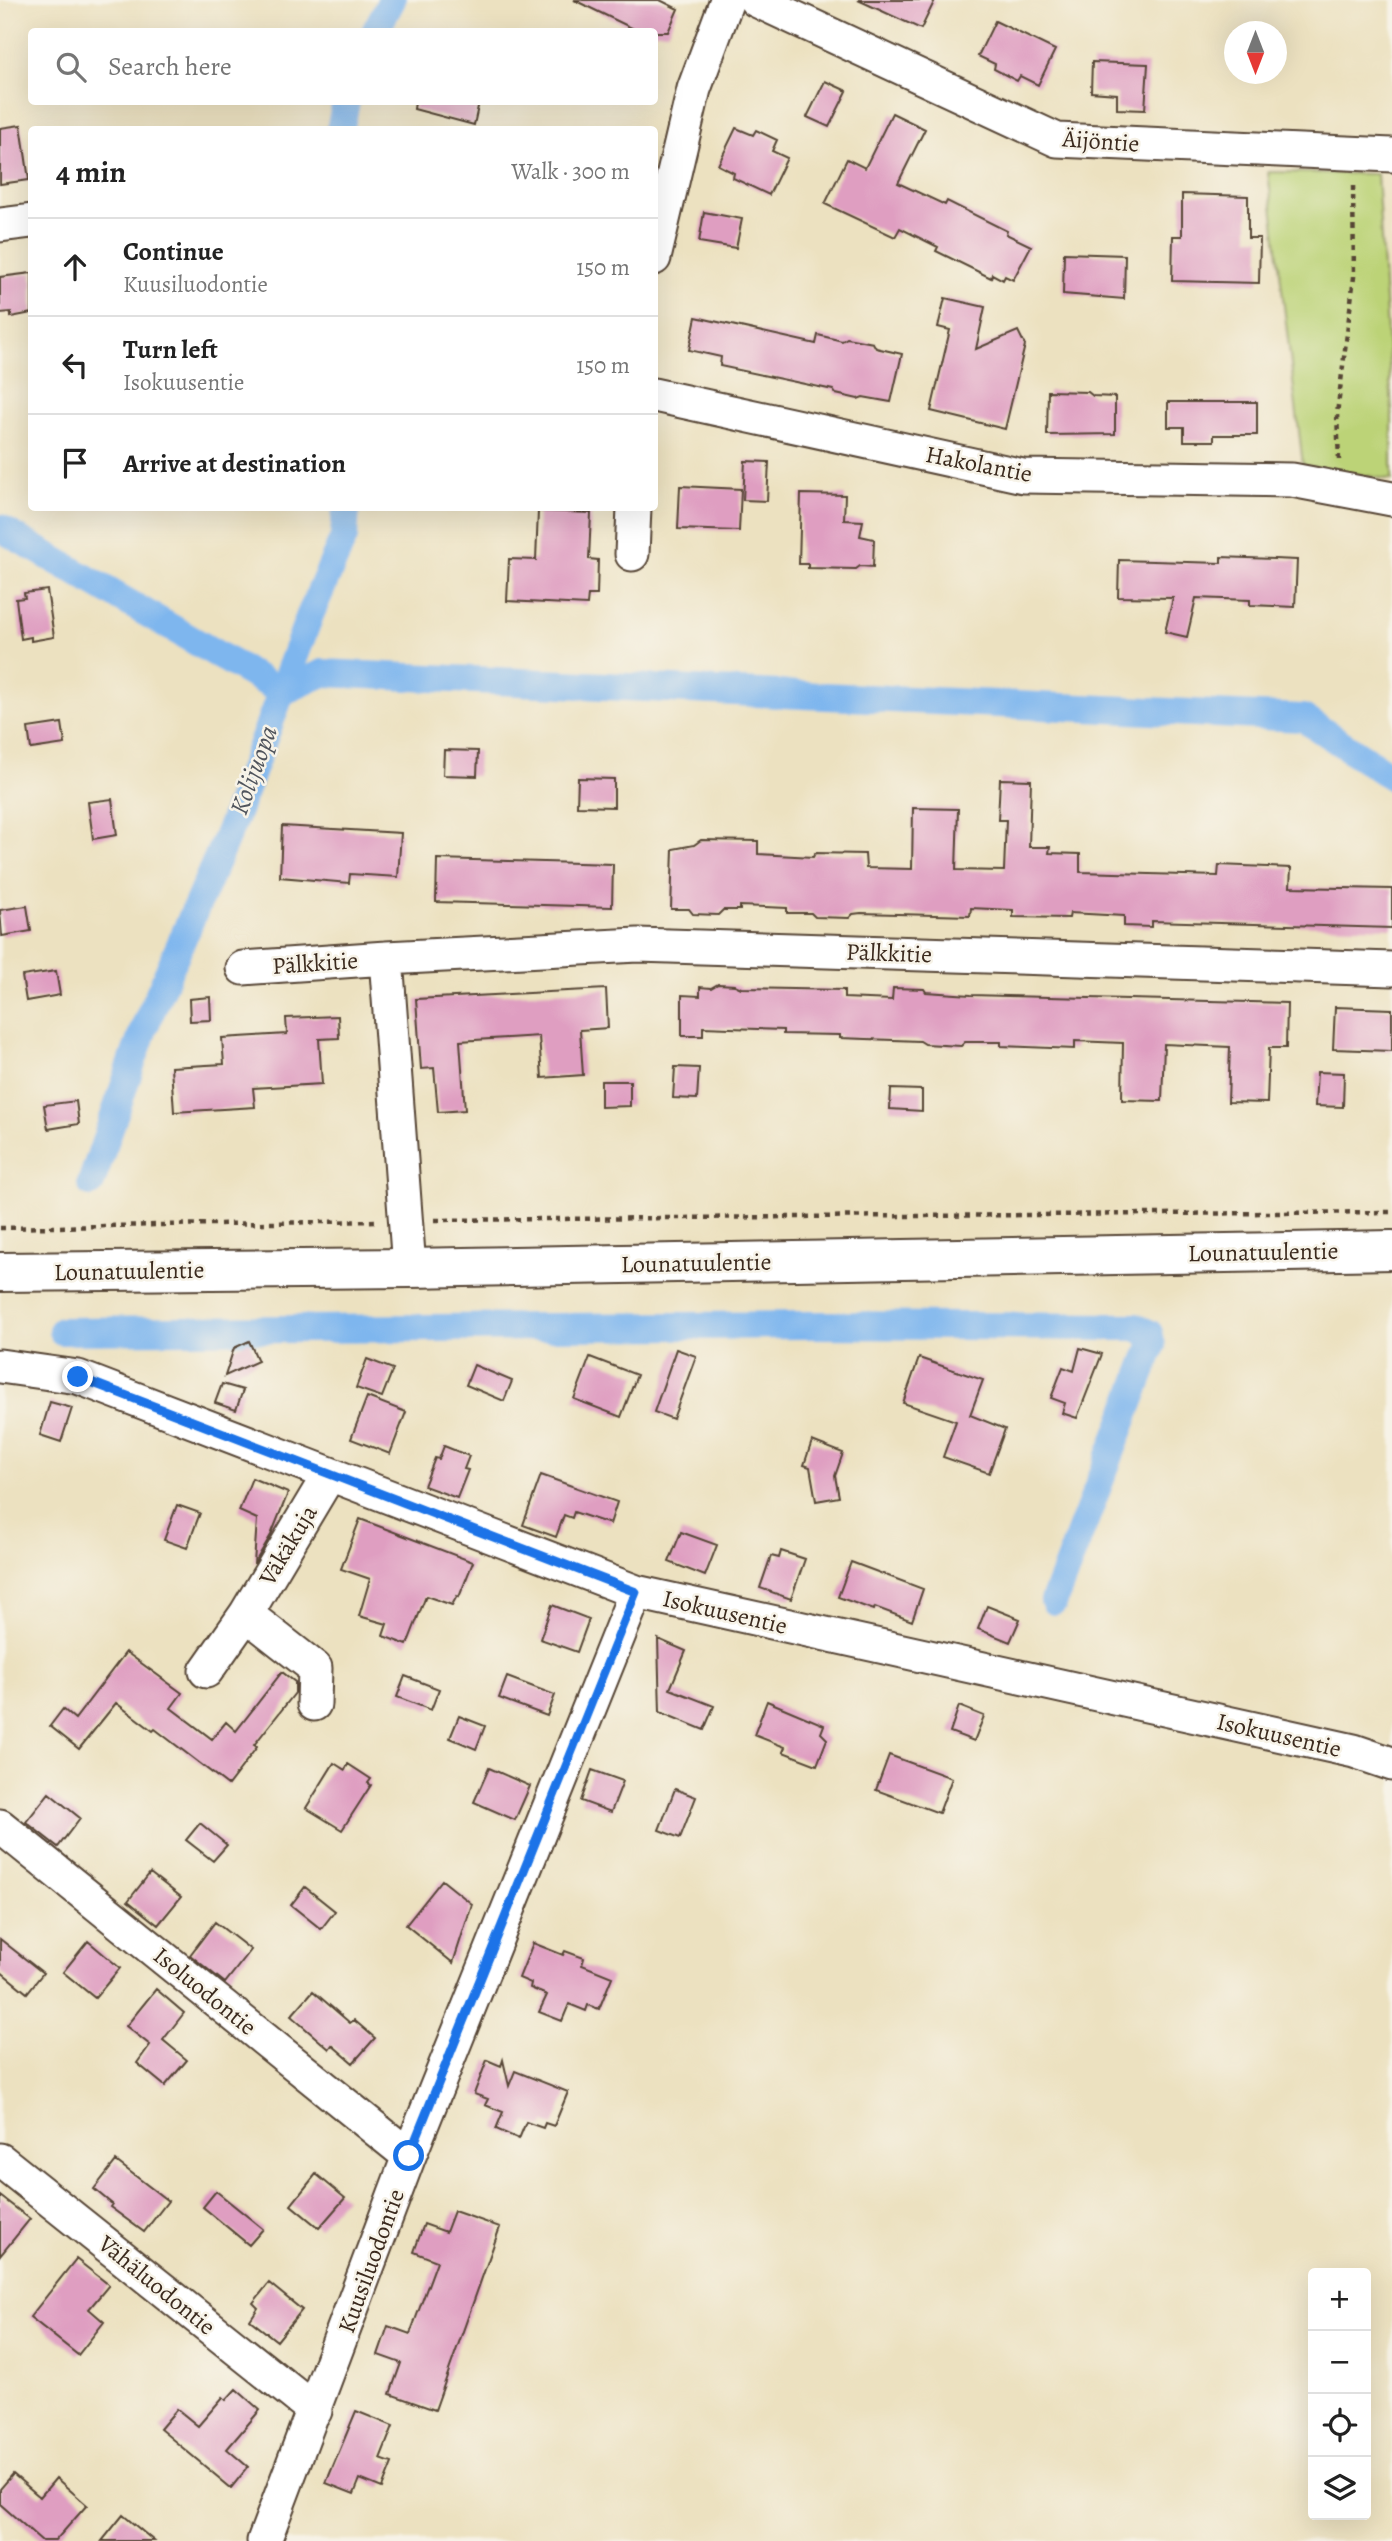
<!DOCTYPE html>
<meta charset="utf-8">
<style>
:root{--surface:#fff;--page:#f2f2f2;--text:#222;--muted:#767676;--line:#e0e0e0}
body{margin:0;font-family:Alegreya,serif;background:var(--page);color:var(--text)}
.controls{position:absolute;right:21px;bottom:21px;display:grid;overflow:hidden;border-radius:7px;box-shadow:0 7px 28px #0002}
.controls button{width:63px;height:63px;display:grid;place-items:center;padding:0;border:0;border-bottom:2px solid var(--line);background:var(--surface);color:var(--text);font:35px sans-serif}
.compass{position:absolute;left:1224px;top:21px;width:63px;height:63px;border-radius:50%;background:var(--surface);box-shadow:0 7px 28px #0002;rotate:180deg}
.stop{position:absolute;width:21px;height:21px;margin:-16px;border:5px solid #1a73e8;border-radius:50%;background:#fff}
.stop.end{background:#1a73e8;border-color:#fff;box-shadow:0 2px 7px #0008}
.list{margin:0;padding:0;list-style:none}
h2{display:flex;justify-content:space-between;align-items:center;height:91px;margin:0;padding:0 28px;font-size:30px}
h2 small{font-size:23px;font-weight:400;color:var(--muted)}
.list li{display:grid;grid-template-columns:46px 1fr auto;gap:21px;align-items:center;box-sizing:border-box;height:98px;padding:0 28px;border-top:2px solid var(--line)}
.list b{display:block;font-size:26px;white-space:nowrap}
.list p{margin:0;font-size:23px;white-space:nowrap;color:var(--muted)}
.list em{font-size:23px;font-style:normal;color:var(--muted)}
.icon{flex:none;width:38px;height:38px;fill:none;stroke:currentColor;stroke-width:2;stroke-linecap:round;stroke-linejoin:round}
.map{position:relative;flex:none;width:1392px;height:2541px;overflow:hidden}
.search{position:absolute;background:var(--surface);box-shadow:0 7px 28px #0002;left:28px;top:28px;width:630px;height:77px;display:flex;align-items:center;gap:18px;box-sizing:border-box;padding:0 24px;border-radius:7px;color:var(--muted);font-size:26px}
.panel{position:absolute;background:var(--surface);box-shadow:0 7px 28px #0002;left:28px;top:126px;width:630px;height:385px;border-radius:7px}
.map>svg:first-child{display:block}
.green{fill:#bcd377;stroke:#7c7e4a;stroke-width:2}
.lines{fill:none;stroke-linecap:round;stroke-linejoin:round}
.canal{stroke:#7eb6ee;stroke-width:28}
.building{fill:#df9ec1}
.minor-casing{stroke:#564536;stroke-width:37}
.tertiary-casing{stroke:#564536;stroke-width:42}
.path{stroke:#564536;stroke-width:4.5;stroke-dasharray:5 5;stroke-linecap:butt}
.minor{stroke:#fff;stroke-width:33}
.tertiary{stroke:#fff;stroke-width:38}
.route{stroke:#1a73e8;stroke-width:9}
.labels{text-anchor:middle;stroke-width:5;stroke-linejoin:round;paint-order:stroke}
.street-label{font-size:24px;fill:#3b2a1e;stroke:#f7f3e8}
.water-label{font-size:26px;font-style:italic;fill:#4f545c;stroke:#f7f3e8}
</style>
<div class="map">
<svg width="1392" height="2541" viewBox="0 0 1392 2541">
<rect width="100%" height="100%" fill="#f7f3e8"/>
<filter id="ink" filterUnits="userSpaceOnUse"><feTurbulence type="fractalNoise" baseFrequency=".0143" numOctaves="2"/><feDisplacementMap in="SourceGraphic" scale="14" xChannelSelector="R" yChannelSelector="G"/><feConvolveMatrix kernelMatrix="1 2 1 2 8 2 1 2 1" color-interpolation-filters="sRGB"/></filter>
<filter id="wash" filterUnits="userSpaceOnUse"><feTurbulence type="fractalNoise" baseFrequency=".00686" numOctaves="4" result="noise"/><feDisplacementMap in="SourceGraphic" scale="28" xChannelSelector="R" yChannelSelector="G"/><feGaussianBlur stdDeviation="1.57" result="paint"/><feColorMatrix in="noise" values="0 0 0 0 0 0 0 0 0 0 0 0 0 0 0 0 0 1.4 0 .05"/><feComposite in="paint" operator="in"/></filter>
<g filter="url(#wash)">
<rect width="100%" height="100%" fill="#ece1c0"/>
<!-- green -->
<path class="green" d="M1268,172L1377,174L1392,412V480L1303,465Z"/>
<g class="lines">
<!-- canal -->
<path class="canal" d="M375,32L392,0
M340,130L346,102
M0,528L282,692L323,673L1303,718L1392,777
M91,1183L144,1028L232,824L310,615L344,537L346,508
M62,1331L811,1325L1135,1327L1149,1333L1152,1346L1054,1601"/>
</g>
<g id="blocks">
<!-- building -->
<path class="building" d="M574,0H660L678,9L668,32H640Z
M858,0H935L921,29Z
M995,21L1055,50L1038,85L1020,76L1017,81L994,69L995,64L978,56Z
M1092,62L1148,64L1145,110L1117,109V94L1091,92Z
M825,81L847,91L829,127L807,117Z
M415,102H479L474,125L414,109Z
M892,113L925,129L898,183L945,205L947,201L1007,231L1006,234L1031,246L1013,280L1005,276L1003,280L992,274L991,278L936,251L938,247L900,228L895,237L825,204L847,159L865,168Z
M21,125L29,180L0,184V128Z
M736,128L753,135L756,130L777,140L772,151L787,158L769,195L733,178L734,173L718,165Z
M1182,194L1248,196V238H1260L1259,283L1172,281L1173,236H1182Z
M704,212L742,219L736,248L699,242Z
M1064,253L1125,255L1124,299L1063,294Z
M32,273V313L11,317V312L0,313V277Z
M945,298L985,307L976,349L1018,331L1025,345L1005,429L931,411L950,330L938,327Z
M696,317L816,344L818,335L842,341L847,338L873,343L876,348L902,354L891,402L863,397L858,399L836,394L833,390L720,366L721,357L689,350Z
M1048,391L1088,392L1093,396L1115,397V434L1047,435Z
M1168,402H1257V435H1214V441H1184V427H1168Z
M745,461L769,462L767,501L743,500Z
M680,486L741,489L739,531L678,529Z
M801,494L845,495L844,520L863,521L860,536L874,539L873,567L860,566L856,569L808,568V564H799Z
M538,511L591,513L589,559L598,560L597,595H588L587,605L507,601L509,559L536,560Z
M1221,557L1297,560L1295,607L1250,605V600L1196,598L1187,637L1165,632L1173,598L1118,597L1119,560L1221,563Z
M47,590L54,637L31,641V637L21,639L16,599L25,598L24,593Z
M62,723L65,744L31,749L28,728Z
M444,750L478,751L477,776L443,775Z
M578,778L614,779V807L577,806Z
M1000,779L1031,780L1029,847H1050L1049,853L1080,854V872L1218,876L1219,865L1291,868L1290,887L1392,889V928L1152,921V927L1124,926V916L1070,913L1069,918L1013,917V910L971,908L970,916L861,913L853,914L849,918L815,917L811,913H787V908L740,906V910H723L718,915L693,914L689,909H671L673,849L694,845L701,840L758,841V854L813,857L815,853L865,854L866,868L912,869L913,808L958,809L956,870L1004,871L1006,820H998Z
M112,799L117,835L93,839L88,802Z
M282,826L401,833L398,877L350,874L349,883L280,877Z
M437,859L613,864L612,907L436,902Z
M27,906L31,931L2,936L0,910Z
M56,971L60,995L26,1001L22,976Z
M718,984L735,985L741,988L844,990V998L892,1000L893,988L924,989L926,992L971,995L1287,1003L1286,1048H1269L1267,1103L1228,1102L1230,1047L1164,1044L1162,1101L1122,1100L1123,1043L1075,1041V1049L1001,1046V1042H965L961,1046L925,1044L920,1041L840,1038V1035L783,1034V1030L703,1027V1036H682V995L700,996V987L711,988Z
M606,989L608,1028L580,1030L583,1075L542,1078L539,1036L460,1041L465,1110L438,1112L434,1068L421,1069L416,999Z
M210,997L211,1020L190,1021L189,999Z
M1335,1007L1392,1009V1051L1333,1049Z
M338,1016L339,1038L319,1039L322,1084L253,1088L255,1107L174,1112L171,1067L224,1064L222,1038L287,1034L286,1018Z
M675,1067L699,1068L697,1099L673,1098Z
M1317,1072L1344,1073L1343,1107L1315,1106Z
M601,1081H630V1106L601,1107Z
M891,1089L922,1090V1111L890,1109Z
M76,1101L79,1124L48,1129L44,1105Z
M249,1341L258,1361L225,1376L234,1348Z
M1080,1348L1102,1354L1077,1418L1062,1413L1065,1403L1051,1398L1063,1367L1074,1371Z
M676,1349L696,1356L673,1419L654,1412Z
M590,1357L637,1375L621,1417L574,1399Z
M919,1358L983,1380L970,1415L1005,1429L989,1473L943,1457L956,1421L903,1403Z
M367,1359L393,1369L382,1397L356,1388Z
M474,1365L512,1381L504,1401L466,1385Z
M222,1384L243,1390L236,1410L215,1403Z
M367,1397L406,1412L390,1454L351,1439Z
M50,1402L72,1408L61,1442L40,1435Z
M812,1441L843,1453L835,1476L839,1497L816,1501L810,1467L804,1465Z
M444,1446L469,1456L464,1469L468,1470L457,1498L424,1486L435,1458L439,1459Z
M541,1475L617,1502L610,1524L574,1512L572,1518L564,1515L556,1537L523,1525Z
M252,1478L288,1493L271,1535L254,1564L257,1519L239,1511Z
M177,1505L200,1513L187,1548L164,1540Z
M360,1519L473,1562L459,1597L457,1596L452,1605L426,1596L407,1645L383,1636L387,1624L359,1616L370,1579L341,1569Z
M681,1532L717,1545L705,1576L669,1562Z
M781,1551L805,1559L791,1599L760,1588L771,1556L779,1558Z
M851,1562L923,1589L912,1621L875,1607L874,1610L838,1597Z
M552,1605L589,1619L577,1652L540,1639Z
M987,1606L1020,1619L1010,1642L978,1629Z
M658,1639L686,1651L670,1689L714,1706L704,1730L660,1712Z
M126,1652L182,1693L171,1708L212,1739L226,1722L236,1731L282,1672L295,1682V1693L254,1745L257,1747L228,1785L155,1729L153,1731L116,1703L79,1749L50,1726L63,1709L75,1719Z
M405,1676L439,1689L431,1710L397,1697Z
M507,1677L555,1695L547,1716L499,1698Z
M767,1701L824,1725L821,1733L827,1739L817,1765L783,1752L785,1747L754,1735Z
M959,1706L984,1716L974,1741L950,1732Z
M459,1716L485,1726L476,1749L450,1738Z
M889,1755L952,1778L939,1813L876,1790Z
M334,1763L345,1770L348,1764L371,1779L368,1783L371,1785L342,1830L306,1808Z
M489,1768L530,1786L515,1820L474,1802Z
M592,1770L623,1781L611,1812L581,1801Z
M675,1789L696,1797L680,1838L659,1830Z
M49,1793L80,1818L58,1847L26,1822Z
M200,1823L227,1845L213,1861L186,1840Z
M150,1873L181,1897L158,1925L128,1901Z
M442,1880L472,1904L453,1963L406,1925Z
M305,1887L335,1911L321,1929L291,1905Z
M215,1922L251,1950L225,1983L190,1955Z
M0,1939L43,1973L27,1993L0,1971Z
M88,1941L120,1968L95,1998L63,1972Z
M533,1943L563,1955L565,1951L584,1958L582,1965L612,1977L599,2009L588,2005L586,2011L569,2004L562,2021L539,2012L547,1995L530,1988L531,1983L519,1978Z
M156,1989L184,2013L163,2040L187,2060L165,2086L137,2063L150,2045L126,2026Z
M313,1991L350,2023L354,2020L375,2038L353,2063L332,2045L329,2049L291,2016Z
M487,2060L501,2066L503,2060L509,2086L515,2071L568,2092L554,2126L545,2123L543,2128L526,2122L519,2139L496,2129L503,2112L485,2105L488,2099L474,2094Z
M116,2161L168,2201L144,2232L110,2207L112,2204L94,2189Z
M316,2174L345,2198L319,2228L291,2205Z
M216,2191L263,2229L249,2245L203,2207Z
M0,2196L30,2219L0,2256Z
M454,2211L500,2227L435,2410L390,2394L401,2363L378,2355L388,2326L410,2334L437,2261L414,2252L424,2224L446,2232Z
M76,2259L109,2285L89,2309L104,2322L78,2355L30,2317Z
M269,2283L302,2310L277,2341L250,2320L258,2308L253,2303Z
M236,2389L260,2410L227,2449L248,2467L231,2488L160,2429L177,2409L198,2426L223,2397L226,2400Z
M356,2411L393,2426L380,2459L392,2463L382,2488L360,2479L354,2494L326,2483Z
M13,2474L40,2497L56,2478L87,2505L55,2541H42L0,2504V2489Z
M123,2515L154,2541H102Z"/>
</g>
</g>
<g filter="url(#ink)">
<use href="#blocks" fill-opacity="0" stroke="#564536" stroke-width="2"/>
<g class="lines">
<defs>
<path id="minor" d="M756,0L1057,140L1392,155
M0,225L32,221
M654,258L694,89L727,0
M654,395L1023,476L1292,480L1392,499
M632,554L634,508
M243,968L386,958
M409,1268L386,958L638,945L1392,969
M0,1366L78,1377L636,1592L1354,1751L1392,1764
M246,1614L315,1668L314,1704
M206,1671L246,1614L329,1475
M0,1826L409,2156
M0,2160L315,2411
M264,2541L409,2156L636,1592"/>
<path id="tertiary" d="M0,1272L409,1268L1392,1250"/>
</defs>
<!-- minor casing -->
<use href="#minor" class="minor-casing"/>
<!-- tertiary casing -->
<use href="#tertiary" class="tertiary-casing"/>
<!-- path -->
<path class="path" d="M1339,460L1337,414L1354,277L1353,183
M435,1220L1392,1212
M0,1228L377,1221"/>
<!-- minor -->
<use href="#minor" class="minor"/>
<!-- tertiary -->
<use href="#tertiary" class="tertiary"/>
</g>
</g>
<g class="lines" filter="url(#ink)">
<!-- route -->
<path class="route" d="M78,1377L636,1592L409,2156"/>
</g>
<g class="labels">
<!-- street labels -->
<g class="street-label">
<text transform="translate(1101 141) rotate(4)" y="8">Äijöntie</text>
<text transform="translate(979 464) rotate(11)" y="8">Hakolantie</text>
<text transform="translate(889 953) rotate(2)" y="8">Pälkkitie</text>
<text transform="translate(315 963) rotate(-4)" y="8">Pälkkitie</text>
<text transform="translate(1263 1252) rotate(-1)" y="8">Lounatuulentie</text>
<text transform="translate(696 1263) rotate(-1)" y="8">Lounatuulentie</text>
<text transform="translate(129 1271) rotate(-1)" y="8">Lounatuulentie</text>
<text transform="translate(288 1545) rotate(-59)" y="8">Väkäkuja</text>
<text transform="translate(725 1612) rotate(13)" y="8">Isokuusentie</text>
<text transform="translate(1279 1735) rotate(13)" y="8">Isokuusentie</text>
<text transform="translate(205 1991) rotate(39)" y="8">Isoluodontie</text>
<text transform="translate(371 2261) rotate(-70)" y="8">Kuusiluodontie</text>
<text transform="translate(157 2285) rotate(39)" y="8">Vähäluodontie</text>
</g>
<!-- water labels -->
<g class="water-label">
<text transform="translate(253 770) rotate(-70)" y="9">Kolijuopa</text>
</g>
</g>
</svg>
<div class="controls">
<button>+</button>
<button>−</button>
<button><svg class="icon" aria-label="locate" viewBox="0 0 24 24"><circle cx="12" cy="12" r="6"/><path d="M12 2v4M12 18v4M2 12h4M18 12h4"/></svg></button>
<button><svg class="icon" aria-label="layers" viewBox="0 0 24 24"><path d="M12 4l9 5-9 5-9-5zM3 14l9 5 9-5"/></svg></button>
</div>
<svg class="compass" viewBox="-18 -18 36 36"><path d="M0-13l5 13h-10z" fill="#e53935"/><path d="M0 13l5-13h-10z" fill="#767676"/></svg>
<div class="stop" style="left:409px;top:2156px"></div>
<div class="stop end" style="left:78px;top:1377px"></div>
<div class="search"><svg class="icon" aria-label="search" viewBox="0 0 24 24"><circle cx="10" cy="10" r="6"/><path d="M15 15l6 6"/></svg>Search here</div>
<section class="panel">
<h2>4 min<small>Walk · 300 m</small></h2>
<ul class="list">
<li><svg class="icon" aria-label="ahead" viewBox="0 0 24 24"><path d="M12 20V5M6 11l6-6 6 6"/></svg><div><b>Continue</b><p>Kuusiluodontie</p></div><em>150 m</em></li>
<li><svg class="icon" aria-label="left" viewBox="0 0 24 24"><path d="M17 20v-9H6M10 6l-5 5 5 5"/></svg><div><b>Turn left</b><p>Isokuusentie</p></div><em>150 m</em></li>
<li><svg class="icon" aria-label="arrive" viewBox="0 0 24 24"><path d="M6 21V4h12l-3 4 3 4H6"/></svg><div><b>Arrive at destination</b></div></li>
</ul>
</section>
</div>
